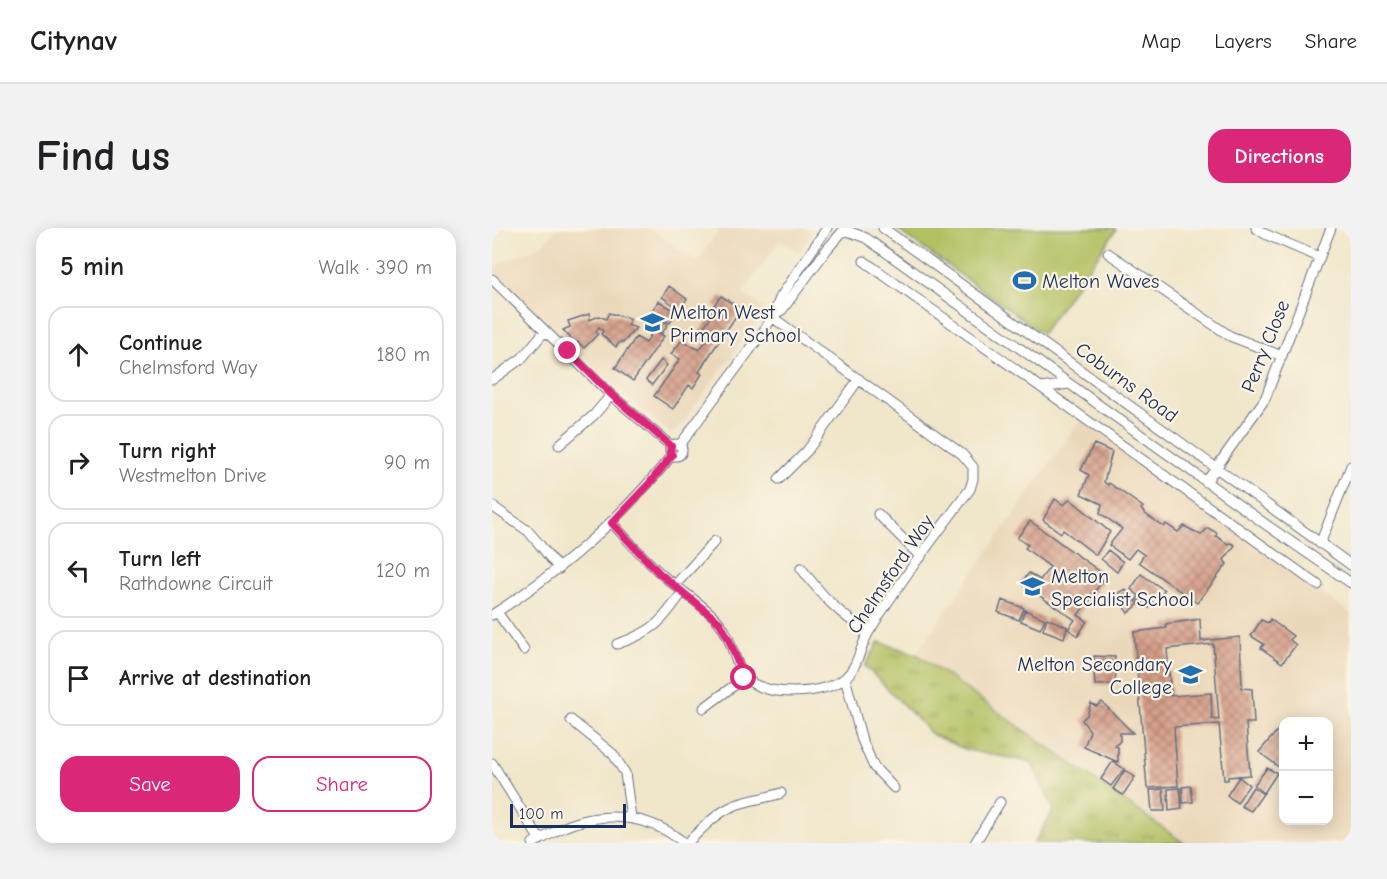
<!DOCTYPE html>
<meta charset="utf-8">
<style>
:root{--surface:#fff;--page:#f2f2f2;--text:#202124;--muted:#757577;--line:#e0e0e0;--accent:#db2777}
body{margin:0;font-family:"Comic Neue",sans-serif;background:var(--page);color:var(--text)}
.controls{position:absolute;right:18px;bottom:18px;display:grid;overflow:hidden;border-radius:12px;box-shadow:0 3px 15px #0003}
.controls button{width:54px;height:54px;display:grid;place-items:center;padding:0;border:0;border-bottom:2px solid var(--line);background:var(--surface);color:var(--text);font:30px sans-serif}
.scale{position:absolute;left:18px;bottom:15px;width:116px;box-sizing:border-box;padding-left:6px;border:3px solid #1b2f5e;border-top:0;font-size:16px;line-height:21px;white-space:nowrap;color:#1b2f5e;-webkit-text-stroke:4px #fcf5e5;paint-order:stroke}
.stop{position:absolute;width:18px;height:18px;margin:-14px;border:4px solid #db2777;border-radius:50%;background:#fff}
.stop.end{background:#db2777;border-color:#fff;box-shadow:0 2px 6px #0008}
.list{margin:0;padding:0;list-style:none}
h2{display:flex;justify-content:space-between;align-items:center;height:78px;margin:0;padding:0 24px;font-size:26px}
h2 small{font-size:20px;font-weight:400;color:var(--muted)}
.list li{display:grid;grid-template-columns:39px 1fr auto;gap:18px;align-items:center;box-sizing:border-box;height:96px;margin:0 12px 12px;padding:0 12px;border:2px solid var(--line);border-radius:18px}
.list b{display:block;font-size:22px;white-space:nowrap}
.list p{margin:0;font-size:20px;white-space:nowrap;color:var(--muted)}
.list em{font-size:20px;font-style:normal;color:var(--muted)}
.actions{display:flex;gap:12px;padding:18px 24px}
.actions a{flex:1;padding:14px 0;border:2px solid var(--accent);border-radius:18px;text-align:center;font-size:21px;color:var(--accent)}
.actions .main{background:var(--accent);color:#fff}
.icon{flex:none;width:33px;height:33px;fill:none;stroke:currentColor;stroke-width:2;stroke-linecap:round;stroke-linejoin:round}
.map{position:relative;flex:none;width:859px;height:615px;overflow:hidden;border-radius:18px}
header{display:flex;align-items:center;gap:36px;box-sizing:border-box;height:84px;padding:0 30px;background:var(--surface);border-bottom:2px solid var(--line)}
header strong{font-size:28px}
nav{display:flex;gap:33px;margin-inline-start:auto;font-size:21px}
.intro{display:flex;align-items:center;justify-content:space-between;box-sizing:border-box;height:144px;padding:0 36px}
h1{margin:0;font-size:42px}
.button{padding:15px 27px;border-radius:18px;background:var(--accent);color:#fff;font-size:21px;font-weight:700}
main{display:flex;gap:36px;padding:0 36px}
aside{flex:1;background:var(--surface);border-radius:18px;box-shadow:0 3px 15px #0003}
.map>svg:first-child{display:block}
.built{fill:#ebd8ba;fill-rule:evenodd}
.green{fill:#b3c062;stroke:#677860;stroke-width:1.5}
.park{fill:url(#park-tufts);stroke:#677860;stroke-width:1.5}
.building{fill:url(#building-cross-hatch);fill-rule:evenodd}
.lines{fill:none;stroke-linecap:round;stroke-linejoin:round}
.minor-casing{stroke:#666f84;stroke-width:11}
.minor{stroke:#fff;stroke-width:9}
.route{stroke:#db2777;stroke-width:8}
.labels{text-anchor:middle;stroke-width:4.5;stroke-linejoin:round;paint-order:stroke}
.poi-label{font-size:20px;fill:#1b2f5e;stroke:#fcf5e5;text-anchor:start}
.street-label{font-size:20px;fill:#1b2f5e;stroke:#fcf5e5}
</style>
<header>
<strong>Citynav</strong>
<nav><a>Map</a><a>Layers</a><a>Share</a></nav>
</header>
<div class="intro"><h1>Find us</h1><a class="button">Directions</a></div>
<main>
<aside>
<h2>5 min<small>Walk · 390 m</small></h2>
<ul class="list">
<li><svg class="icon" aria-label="ahead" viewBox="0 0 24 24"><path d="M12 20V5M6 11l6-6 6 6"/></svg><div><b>Continue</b><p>Chelmsford Way</p></div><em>180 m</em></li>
<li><svg class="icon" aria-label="right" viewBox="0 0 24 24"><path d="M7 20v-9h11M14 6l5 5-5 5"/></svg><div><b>Turn right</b><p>Westmelton Drive</p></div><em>90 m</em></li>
<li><svg class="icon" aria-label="left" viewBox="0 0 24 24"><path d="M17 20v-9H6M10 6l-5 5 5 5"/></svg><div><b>Turn left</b><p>Rathdowne Circuit</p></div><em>120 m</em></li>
<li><svg class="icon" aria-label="arrive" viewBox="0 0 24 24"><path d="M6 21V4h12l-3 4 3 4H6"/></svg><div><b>Arrive at destination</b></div></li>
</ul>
<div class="actions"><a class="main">Save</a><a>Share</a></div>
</aside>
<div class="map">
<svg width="859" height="615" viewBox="0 0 859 615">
<defs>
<pattern id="park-tufts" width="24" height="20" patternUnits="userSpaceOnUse" patternTransform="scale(1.5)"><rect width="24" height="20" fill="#b3c062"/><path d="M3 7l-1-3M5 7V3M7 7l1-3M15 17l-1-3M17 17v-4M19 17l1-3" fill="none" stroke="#919c54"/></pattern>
<pattern id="building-cross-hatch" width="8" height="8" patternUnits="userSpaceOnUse" patternTransform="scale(1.5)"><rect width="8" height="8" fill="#d59e88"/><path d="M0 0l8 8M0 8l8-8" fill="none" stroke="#ac8172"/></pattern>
</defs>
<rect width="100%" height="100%" fill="#fcf5e5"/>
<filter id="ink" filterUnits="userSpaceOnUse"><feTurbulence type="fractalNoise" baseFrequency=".0167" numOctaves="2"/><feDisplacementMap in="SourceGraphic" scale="12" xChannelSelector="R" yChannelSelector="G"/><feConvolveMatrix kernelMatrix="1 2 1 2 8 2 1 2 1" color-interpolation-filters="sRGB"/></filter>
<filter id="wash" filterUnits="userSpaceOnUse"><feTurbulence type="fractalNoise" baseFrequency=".008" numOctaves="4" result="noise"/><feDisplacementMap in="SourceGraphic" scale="24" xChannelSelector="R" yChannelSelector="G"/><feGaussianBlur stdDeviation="1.35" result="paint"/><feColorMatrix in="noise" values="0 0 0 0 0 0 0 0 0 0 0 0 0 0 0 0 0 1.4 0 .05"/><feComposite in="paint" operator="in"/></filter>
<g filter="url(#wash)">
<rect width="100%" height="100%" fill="#f0e7cb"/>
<!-- built -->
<path class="built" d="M65,0H157L205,34L229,0H313L319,4V8L307,25L288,12L250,65L273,82L185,202L178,205L135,170L0,41V39L49,18Z
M589,191L859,386V615H691L424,426ZM792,494H836V592H792Z"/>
<!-- green -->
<path class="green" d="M403,0H622L624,2L550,105Z"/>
<!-- park -->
<path class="park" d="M387,414L424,426L692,615H542L562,582L539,534L475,522L441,507L373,438Z"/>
<g id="blocks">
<!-- building -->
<path class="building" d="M177,58L195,71L188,81L170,69Z
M229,68L249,81L213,134L207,144L210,146L201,160L197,157L181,181L162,168L188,131L179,126L190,112L207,122L215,112L206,106L226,80L222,77Z
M167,73L185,84L178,95L160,82Z
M159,84L176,96L170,105L152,93Z
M117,85L138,91L136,97L144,100L131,115L129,113L124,119L109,106L111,103L107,99L104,103L106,106L92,120L86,114L84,116L71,102L78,99L76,93L97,86L98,92L107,88L114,91Z
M161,102L172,108L141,153L123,140L144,109L154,115Z
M169,132L175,137L160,157L154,152Z
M602,216L620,224L612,254L616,257L617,255L651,279L649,281L652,285L672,299L674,296L686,304L692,298L709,307L716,300L725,305L724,308L736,316L739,315L743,317L732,332L735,336L705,375L647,334L652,327L644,321L636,331L617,317L630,301L608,285L610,276L589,266L597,247L589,242Z
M563,271L572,277L578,271L618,304L604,327L571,302L569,305L551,292Z
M538,293L614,348L586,387L595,393L586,408L576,401L583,392L529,355L537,345L548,352L558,339L533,320L536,317L525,310Z
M616,322L631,334L625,344L609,331Z
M649,346L672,362L664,376L660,374L657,380L645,371L647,368L639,361Z
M633,361L647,376L636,385L623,367Z
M510,372L532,380L527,392L506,384Z
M533,382L553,391L548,401L529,393Z
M555,390L575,399L572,410L551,402Z
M708,391L709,413L748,409L750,460L760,461L762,495H754L758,547L736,549V552H732L727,496L682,499L686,558L655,560L642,404L674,400V396ZM721,416L727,492L720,491L719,465L679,468L675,421Z
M778,391L801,408L798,412L804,417L790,435L769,420L772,416L759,408L769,392L776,395Z
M602,428L623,429V440L602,441Z
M624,443L623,456L603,457L602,444Z
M610,474L641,505H628V513L623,518L626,519V534L592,519L598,503L590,492L595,487L599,475L604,478Z
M792,495V535L787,539L767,524Z
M621,533L632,541L619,558L609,551Z
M775,540L785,545L772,565L762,557Z
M633,542L643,549L631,567L621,561Z
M747,549L757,557L745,575L735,567Z
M699,558L701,574L691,575L690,559Z
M761,559L771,566L759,583L749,578Z
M688,560L690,581L677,583L676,561Z
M671,561L673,583H660L658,562Z"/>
</g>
</g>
<g filter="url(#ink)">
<use href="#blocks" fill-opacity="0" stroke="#666f84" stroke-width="1.5"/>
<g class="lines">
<defs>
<path id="minor" d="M391,0L859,337
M764,0L773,6L827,29
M353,2L374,10L776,298L859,355
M616,25L738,108L790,128
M372,33L826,357
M0,51L119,167L179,218
M282,86L290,82L336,20L352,2
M1,151L30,130L53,103
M550,160L576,156
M178 222a6 6 0 1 1 12 0a6 6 0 1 1-12 0Z
M67,217L102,187L119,167
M188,217L271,104L282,86L288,70L335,0
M287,251L315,223L367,151
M714,254L773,171L839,0
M0,278L36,303L48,317L67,341
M386,286L429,329
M120,295C135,311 150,329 167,344C185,361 209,374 226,393C240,408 243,440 254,450C273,470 333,467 353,450C367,438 368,417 378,402C408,353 444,307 478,261L481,251V239L470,226L280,89
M828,316L859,238
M309,340C331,369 345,384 376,404
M183,357L223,313
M5,384L32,422
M0,387C69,343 129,291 180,227
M125,416C161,404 170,394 191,363
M353,450L370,512L382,539L402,560
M212,480L252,450
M79,492L121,526L133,545L139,590
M0,535L48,612
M41,615C55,609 68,599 83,595C121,583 161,589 192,615
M195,615C208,603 222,587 239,579C255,571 273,571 289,565
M483,615L508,574"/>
</defs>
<!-- minor casing -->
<use href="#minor" class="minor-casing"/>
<!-- minor -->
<use href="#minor" class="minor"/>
</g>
</g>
<g class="lines" filter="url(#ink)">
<!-- route -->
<path class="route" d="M76,123L119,166L179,218L178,224L180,227L157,256L120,295L167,345L228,395L237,412L252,450"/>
</g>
<!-- icons -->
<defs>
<symbol id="stadium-bare" viewBox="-9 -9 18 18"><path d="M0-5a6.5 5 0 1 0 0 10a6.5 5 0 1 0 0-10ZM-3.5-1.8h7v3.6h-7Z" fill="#1f6fb2" stroke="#fcf5e5" stroke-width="2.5" paint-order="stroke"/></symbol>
<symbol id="school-bare" viewBox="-9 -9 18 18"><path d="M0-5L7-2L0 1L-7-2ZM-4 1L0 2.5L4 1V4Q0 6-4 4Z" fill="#1f6fb2" stroke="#fcf5e5" stroke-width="2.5" paint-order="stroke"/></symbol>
</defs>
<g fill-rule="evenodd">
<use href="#stadium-bare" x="516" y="36" width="33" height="33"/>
<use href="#school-bare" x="144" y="78" width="33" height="33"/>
<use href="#school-bare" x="524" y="342" width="33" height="33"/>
<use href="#school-bare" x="682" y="430" width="33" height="33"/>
</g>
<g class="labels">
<!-- poi labels -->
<g class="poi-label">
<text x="550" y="60">Melton Waves</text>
<text x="178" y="91">Melton West<tspan x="178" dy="23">Primary School</tspan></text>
<text x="559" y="355">Melton<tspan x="559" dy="23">Specialist School</tspan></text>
<text x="680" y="443" text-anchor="end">Melton Secondary<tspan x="680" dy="23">College</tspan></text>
</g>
<!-- street labels -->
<g class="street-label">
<text transform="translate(773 118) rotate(-68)" y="7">Perry Close</text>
<text transform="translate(635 154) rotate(36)" y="7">Coburns Road</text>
<text transform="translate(398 346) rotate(-56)" y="7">Chelmsford Way</text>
</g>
</g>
</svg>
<div class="controls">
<button>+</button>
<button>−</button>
</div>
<div class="scale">100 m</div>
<div class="stop" style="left:252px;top:450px"></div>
<div class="stop end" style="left:76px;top:123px"></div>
</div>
</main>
